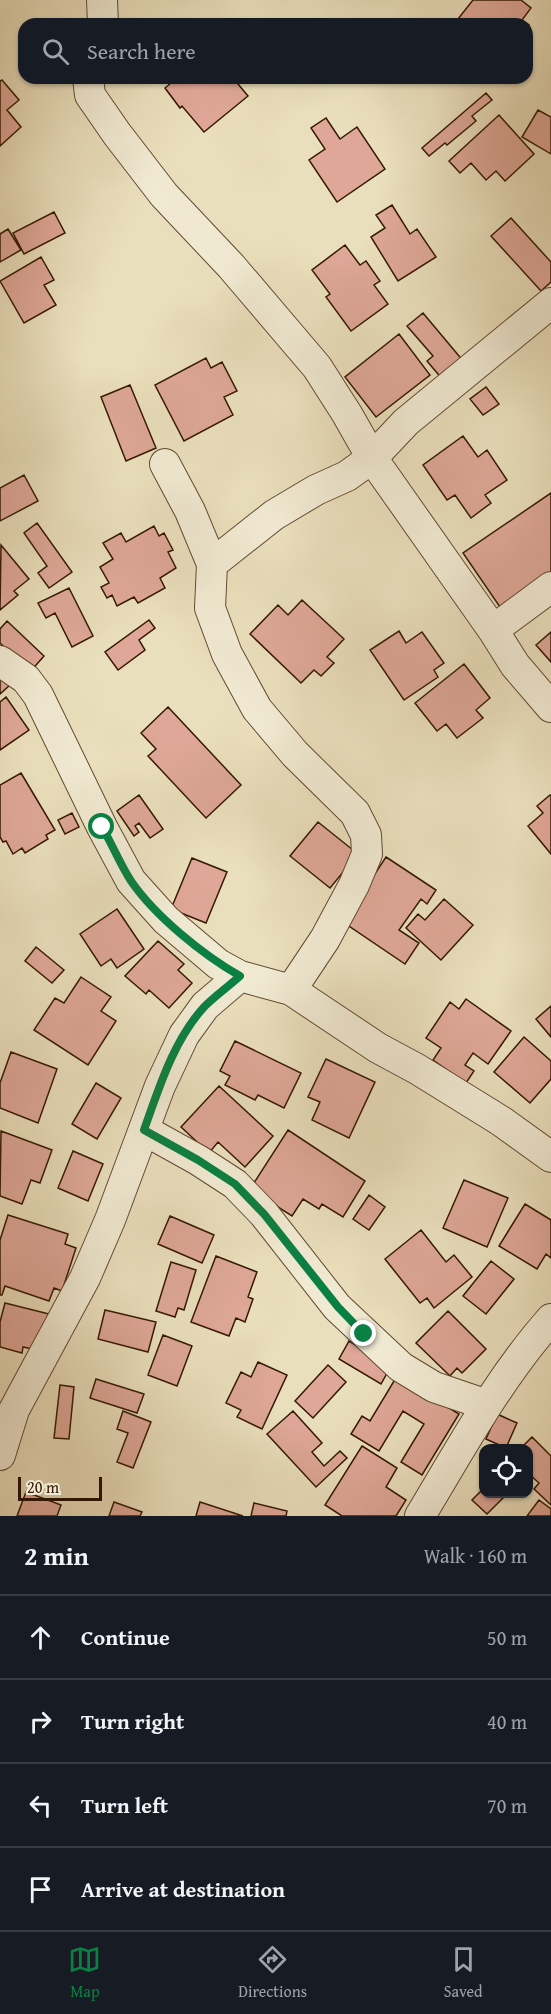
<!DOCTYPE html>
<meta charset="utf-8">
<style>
:root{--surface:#171b24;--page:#242831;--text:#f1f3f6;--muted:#9ea1a6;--line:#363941;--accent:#0b8043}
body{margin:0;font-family:"Gentium Book Plus",serif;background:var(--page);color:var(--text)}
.controls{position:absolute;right:18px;bottom:18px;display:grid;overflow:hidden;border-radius:12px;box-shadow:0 2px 4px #0004}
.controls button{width:54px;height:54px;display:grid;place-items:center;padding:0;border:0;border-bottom:2px solid var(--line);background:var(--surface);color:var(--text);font:30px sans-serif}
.scale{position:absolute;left:18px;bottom:15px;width:84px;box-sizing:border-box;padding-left:6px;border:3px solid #351803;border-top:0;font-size:16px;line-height:21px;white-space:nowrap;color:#351803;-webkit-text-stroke:4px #f1ead3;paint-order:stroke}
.stop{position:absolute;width:18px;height:18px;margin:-14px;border:4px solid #0b8043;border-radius:50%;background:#fff}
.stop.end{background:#0b8043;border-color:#fff;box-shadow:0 2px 6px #0008}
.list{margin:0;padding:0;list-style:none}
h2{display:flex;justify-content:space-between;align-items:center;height:78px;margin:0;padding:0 24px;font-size:26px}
h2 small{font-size:20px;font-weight:400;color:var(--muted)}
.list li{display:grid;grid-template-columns:39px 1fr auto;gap:18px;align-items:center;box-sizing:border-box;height:84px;padding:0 24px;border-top:2px solid var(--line)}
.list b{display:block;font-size:22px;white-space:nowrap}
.list em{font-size:20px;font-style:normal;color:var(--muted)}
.icon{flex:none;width:33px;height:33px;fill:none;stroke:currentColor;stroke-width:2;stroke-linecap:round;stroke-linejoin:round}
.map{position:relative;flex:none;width:551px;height:1516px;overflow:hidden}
.search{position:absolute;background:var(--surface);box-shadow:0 2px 4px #0004;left:18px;right:18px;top:18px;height:66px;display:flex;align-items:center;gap:15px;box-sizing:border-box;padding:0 21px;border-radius:18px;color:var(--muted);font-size:22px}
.sheet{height:414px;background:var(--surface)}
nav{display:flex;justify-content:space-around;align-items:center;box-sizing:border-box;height:84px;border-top:2px solid var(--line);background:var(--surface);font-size:16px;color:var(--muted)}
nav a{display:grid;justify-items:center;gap:3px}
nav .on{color:var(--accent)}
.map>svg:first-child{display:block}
.building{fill:#dea797;stroke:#351803;stroke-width:1.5}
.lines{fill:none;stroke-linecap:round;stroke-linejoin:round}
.street-casing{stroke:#624a31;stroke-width:32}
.street{stroke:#f1ead3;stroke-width:30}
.route{stroke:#0b8043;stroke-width:8}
</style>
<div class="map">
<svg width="551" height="1516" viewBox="0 0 551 1516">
<rect width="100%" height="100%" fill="#eadfbc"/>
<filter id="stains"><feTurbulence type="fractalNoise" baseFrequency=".00333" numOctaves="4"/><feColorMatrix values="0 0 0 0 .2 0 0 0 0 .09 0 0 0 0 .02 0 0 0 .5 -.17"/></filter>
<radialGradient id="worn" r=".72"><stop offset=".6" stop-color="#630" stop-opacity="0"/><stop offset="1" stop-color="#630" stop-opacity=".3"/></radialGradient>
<!-- building -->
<path class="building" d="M473,0H521L531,8L522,20L529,25L527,28V24H454Z
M167,78H233L248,96L204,132L182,106L180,108L165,88L171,83Z
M2,80L19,100L7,110L21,127L0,146V81Z
M486,93L492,100L472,116L476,121L447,145L445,143L429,156L422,148Z
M538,110L551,117V154L522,137Z
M499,115L534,154L505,181L496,171L486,180L471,163L460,173L449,161Z
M326,118L340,139L357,127L385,169L337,202L309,160L325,149L311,128Z
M392,205L410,234L417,229L436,257L398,281L371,237L385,228L376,215Z
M54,212L65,233L24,254L13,233Z
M511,218L551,262V282L541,291L491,236Z
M8,229L21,250L0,262V234Z
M345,245L360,265L366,261L380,281L374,285L388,304L351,331L326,297L330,294L312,270Z
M41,257L54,280L44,285L56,305L24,323L0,281Z
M423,313L464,362L443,380L427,361L433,356L407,326Z
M399,334L430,375L376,417L345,377Z
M206,358L211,368L222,362L237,391L224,397L233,415L184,441L155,385Z
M130,385L156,448L126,461L101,397Z
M486,387L499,404L483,415L470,399Z
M463,436L478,457L487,450L507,480L485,495L491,503L471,518L455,495L447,500L423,465Z
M24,475L38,501L0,521V488Z
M551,493V576L502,610L463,553Z
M37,523L72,572L49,588L38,573L47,566L24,533Z
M154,526L159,536L164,533L173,550L168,552L176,568L160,578L165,588L138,603L134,597L117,606L112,595L107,598L101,587L109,583L100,567L113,559L103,543L121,533L126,542Z
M1,545L29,579L14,591L18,595L0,610Z
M69,588L93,636L72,647L55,613L46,618L38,603Z
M302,600L344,639L327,657L334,663L321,676L314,670L301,683L250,634L278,605L288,615Z
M149,620L155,628L139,640L145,650L118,670L105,652Z
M7,621L44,656L30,672L0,643V629Z
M399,631L406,643L422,632L444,663L434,670L438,677L404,700L370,650Z
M551,632V662L536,645Z
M464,664L490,698L476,710L483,718L457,738L446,724L437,731L415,703Z
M0,677L10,685L0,694Z
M6,697L29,730L0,750V702Z
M168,707L241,785L206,818L148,756L156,749L141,733Z
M21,773L55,830L46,835L48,839L25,853L22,848L13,854L6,841L3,842L0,837V785Z
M139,795L163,829L150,838L139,823L135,826L139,832L134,836L117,811Z
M550,795L551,796V854L528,826L543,813L537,806Z
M72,813L79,827L65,834L58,820Z
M318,822L358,854L330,888L290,856Z
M386,857L436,890L427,904L421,899L399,930L419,943L405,964L343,922Z
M192,858L227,872L206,923L171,909Z
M444,899L473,925L441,960L406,928L418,914L425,920Z
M117,909L144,949L117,968L111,959L101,966L80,934Z
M158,941L184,964L178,970L192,983L169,1008L149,990L146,994L125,976Z
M36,947L64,970L52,983L25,961Z
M81,977L111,997L101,1011L116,1021L88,1065L34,1030L55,998L64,1003Z
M466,999L511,1031L488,1064L473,1053L465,1065L474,1071L466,1083L433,1060L441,1048L426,1038L450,1002L459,1009Z
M551,1006V1037L536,1019Z
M524,1037L551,1061V1079L530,1103L494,1072Z
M235,1041L301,1073L284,1108L258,1095L255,1100L225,1085L230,1076L220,1071Z
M11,1052L57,1069L38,1123L0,1108V1083Z
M326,1059L375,1082L349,1138L312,1120L320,1102L308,1097Z
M96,1083L121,1098L97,1139L72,1124Z
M219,1086L273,1136L245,1167L218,1142L209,1153L181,1127Z
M288,1130L365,1181L343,1217L322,1204L319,1209L303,1199L292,1216L250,1189Z
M1,1131L52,1150L40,1183L31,1180L22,1204L0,1196Z
M73,1151L103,1164L88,1201L58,1188Z
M464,1180L508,1198L487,1247L443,1228Z
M369,1195L385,1207L369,1230L353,1219Z
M525,1204L551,1220V1258L546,1254L537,1269L499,1246Z
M8,1215L68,1234L65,1244L76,1248L62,1291L54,1288L49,1301L5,1286L2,1295H0V1240Z
M170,1216L214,1235L202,1263L158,1244Z
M421,1230L446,1262L454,1255L472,1277L434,1308L427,1298L420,1303L385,1259Z
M216,1256L257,1272L248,1297L253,1299L245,1322L236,1318L229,1336L191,1322Z
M491,1261L514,1279L486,1314L463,1296Z
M171,1262L196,1270L184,1310L178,1308L175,1317L156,1311Z
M5,1303L53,1315L37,1350L23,1347L22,1353L0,1347V1322Z
M105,1310L156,1322L148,1352L98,1339Z
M448,1311L486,1349L462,1373L457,1368L450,1376L416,1343Z
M163,1335L192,1346L177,1386L148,1375Z
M349,1341L391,1366L381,1384L339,1359Z
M258,1362L287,1375L262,1429L237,1417L241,1410L226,1403L241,1372L251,1377Z
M328,1365L346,1382L313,1418L295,1401Z
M397,1376L459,1414L422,1475L401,1462L424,1424L403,1411L379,1451L351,1434L362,1416L370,1421Z
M96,1379L144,1394L137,1413L90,1398Z
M60,1385L74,1387L69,1439L54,1438Z
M123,1411L151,1422L133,1468L117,1462L128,1433L117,1429Z
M293,1411L322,1443L312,1452L324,1466L340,1451L347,1458L316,1487L267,1434Z
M497,1414L517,1423L506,1448L486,1439Z
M532,1437L551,1456V1505L534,1489L539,1483L528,1473V1448H521Z
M362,1446L397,1468L386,1487L406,1500L396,1516H342L325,1505Z
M484,1488V1494H507L487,1514L472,1500Z
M26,1492L61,1505L57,1516H17Z
M539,1500L551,1509V1516H527Z
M114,1502L142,1512L140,1516H109Z
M200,1502L243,1516H196Z
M254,1503L287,1511L286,1516H251Z"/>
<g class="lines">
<defs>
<path id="street" d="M102,0L103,24
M88,78L90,95L117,134L164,195L231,266L317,367L347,414L372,458L493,630L515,665L551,707
M165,464L190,511L212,564L210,608L227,654L257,709L295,754L355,813L366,835L367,854L354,885L325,939L291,990
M212,564L274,515L316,490L347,476L372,458L406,422L551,303
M493,630L551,587
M0,661L26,679L38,695L102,827L131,881L166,920L218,964L240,976
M144,1130L198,1160L235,1184L264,1214L337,1307L401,1367L434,1387L487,1405
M0,1455L14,1410L85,1278L110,1220L160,1086L184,1035L205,1006L240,976L291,990L378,1048L417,1069L501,1121L551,1157
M420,1516C461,1448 499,1378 551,1319"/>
</defs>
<!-- street casing -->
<use href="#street" class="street-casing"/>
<!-- street -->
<use href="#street" class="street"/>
</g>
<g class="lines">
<!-- route -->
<path class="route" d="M102,827C112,844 120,864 131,881C155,916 203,955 240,976C229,986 216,995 205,1006C174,1039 159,1088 144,1130L198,1160L235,1184L264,1214L338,1307L364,1334"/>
</g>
<rect width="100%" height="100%" filter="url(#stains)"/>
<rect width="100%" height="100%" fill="url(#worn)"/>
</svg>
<div class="controls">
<button><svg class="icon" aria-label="locate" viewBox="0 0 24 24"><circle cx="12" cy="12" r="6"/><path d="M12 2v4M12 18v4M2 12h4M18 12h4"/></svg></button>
</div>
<div class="scale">20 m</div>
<div class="stop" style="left:102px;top:827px"></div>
<div class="stop end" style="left:364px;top:1334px"></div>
<div class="search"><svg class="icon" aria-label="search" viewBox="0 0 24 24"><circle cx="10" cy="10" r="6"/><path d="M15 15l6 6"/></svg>Search here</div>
</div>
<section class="sheet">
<h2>2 min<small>Walk · 160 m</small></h2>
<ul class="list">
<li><svg class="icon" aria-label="ahead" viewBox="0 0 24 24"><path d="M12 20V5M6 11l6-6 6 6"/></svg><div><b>Continue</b></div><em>50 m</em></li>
<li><svg class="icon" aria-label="right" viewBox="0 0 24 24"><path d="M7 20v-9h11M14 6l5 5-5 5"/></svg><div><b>Turn right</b></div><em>40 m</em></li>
<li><svg class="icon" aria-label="left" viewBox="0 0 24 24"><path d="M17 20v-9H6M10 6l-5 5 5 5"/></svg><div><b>Turn left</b></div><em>70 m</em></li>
<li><svg class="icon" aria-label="arrive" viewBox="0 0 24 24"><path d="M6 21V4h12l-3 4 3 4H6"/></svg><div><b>Arrive at destination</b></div></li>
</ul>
</section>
<nav>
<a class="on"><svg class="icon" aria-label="map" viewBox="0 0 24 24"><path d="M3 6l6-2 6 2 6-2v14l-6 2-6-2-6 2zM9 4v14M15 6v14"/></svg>Map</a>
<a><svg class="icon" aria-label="directions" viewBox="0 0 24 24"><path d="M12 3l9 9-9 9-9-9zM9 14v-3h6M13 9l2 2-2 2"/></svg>Directions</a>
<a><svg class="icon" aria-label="saved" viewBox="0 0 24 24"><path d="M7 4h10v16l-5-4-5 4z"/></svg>Saved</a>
</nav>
